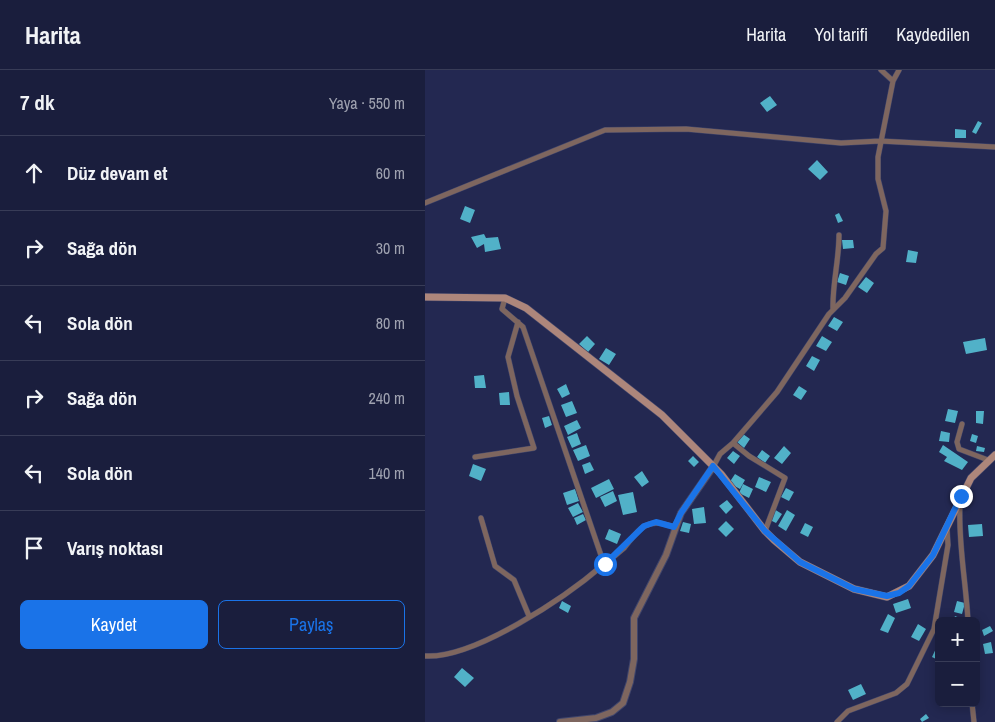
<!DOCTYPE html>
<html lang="tr">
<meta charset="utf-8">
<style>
:root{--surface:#1a1e3d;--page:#272b48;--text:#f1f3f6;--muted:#9fa2b0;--line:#383c57;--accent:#1a73e8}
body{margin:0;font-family:"Archivo Narrow",sans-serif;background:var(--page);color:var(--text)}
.controls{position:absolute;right:15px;bottom:15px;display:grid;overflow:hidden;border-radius:8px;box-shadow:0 2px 12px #0003}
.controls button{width:45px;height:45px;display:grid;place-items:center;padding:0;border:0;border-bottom:1px solid var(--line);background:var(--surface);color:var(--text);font:25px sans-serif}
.stop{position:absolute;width:15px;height:15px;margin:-11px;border:4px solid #1a73e8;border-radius:50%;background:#fff}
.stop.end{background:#1a73e8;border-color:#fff;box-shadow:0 1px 5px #0008}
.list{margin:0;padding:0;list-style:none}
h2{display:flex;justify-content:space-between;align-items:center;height:65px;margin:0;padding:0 20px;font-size:21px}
h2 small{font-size:16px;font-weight:400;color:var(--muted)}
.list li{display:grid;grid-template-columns:32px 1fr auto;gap:15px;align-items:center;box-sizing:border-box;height:75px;padding:0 20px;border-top:1px solid var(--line)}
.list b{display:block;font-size:19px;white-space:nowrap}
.list em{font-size:16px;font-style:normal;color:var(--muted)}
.actions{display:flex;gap:10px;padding:15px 20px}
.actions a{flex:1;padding:11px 0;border:1px solid var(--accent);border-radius:8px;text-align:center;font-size:18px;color:var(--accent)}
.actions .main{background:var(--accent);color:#fff}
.icon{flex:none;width:28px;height:28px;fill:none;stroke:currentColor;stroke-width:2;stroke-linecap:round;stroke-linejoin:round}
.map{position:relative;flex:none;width:570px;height:652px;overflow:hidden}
header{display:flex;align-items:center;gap:30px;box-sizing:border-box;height:70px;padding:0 25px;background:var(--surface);border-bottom:1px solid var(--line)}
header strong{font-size:24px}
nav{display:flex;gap:28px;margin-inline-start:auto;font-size:18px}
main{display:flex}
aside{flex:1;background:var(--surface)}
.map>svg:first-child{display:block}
.building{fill:#51b1c8}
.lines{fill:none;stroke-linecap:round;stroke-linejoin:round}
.minor-casing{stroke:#41466c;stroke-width:6}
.tertiary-casing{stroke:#41466c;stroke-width:8}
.secondary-casing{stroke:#41466c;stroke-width:8}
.minor{stroke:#7e665f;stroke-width:5}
.tertiary{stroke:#7e665f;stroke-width:6}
.secondary{stroke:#ad867b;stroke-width:7}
.route{stroke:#1a73e8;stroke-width:6}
</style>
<header>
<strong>Harita</strong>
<nav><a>Harita</a><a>Yol tarifi</a><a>Kaydedilen</a></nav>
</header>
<main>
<aside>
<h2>7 dk<small>Yaya · 550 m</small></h2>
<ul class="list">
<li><svg class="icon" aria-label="ahead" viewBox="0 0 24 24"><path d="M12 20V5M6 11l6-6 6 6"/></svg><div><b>Düz devam et</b></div><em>60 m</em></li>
<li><svg class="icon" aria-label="right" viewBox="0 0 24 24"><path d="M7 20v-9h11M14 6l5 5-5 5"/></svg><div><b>Sağa dön</b></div><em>30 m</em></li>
<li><svg class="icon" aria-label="left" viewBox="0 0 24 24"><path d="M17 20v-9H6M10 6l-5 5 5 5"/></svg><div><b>Sola dön</b></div><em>80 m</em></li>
<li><svg class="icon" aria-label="right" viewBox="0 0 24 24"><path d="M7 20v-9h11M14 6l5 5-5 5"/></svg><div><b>Sağa dön</b></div><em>240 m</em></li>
<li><svg class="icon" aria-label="left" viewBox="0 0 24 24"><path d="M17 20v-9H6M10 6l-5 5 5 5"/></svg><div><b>Sola dön</b></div><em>140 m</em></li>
<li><svg class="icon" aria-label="arrive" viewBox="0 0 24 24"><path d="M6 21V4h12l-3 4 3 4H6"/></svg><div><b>Varış noktası</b></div></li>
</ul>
<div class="actions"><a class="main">Kaydet</a><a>Paylaş</a></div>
</aside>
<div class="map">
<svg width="570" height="652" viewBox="0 0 570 652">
<rect width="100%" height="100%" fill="#232851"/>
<!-- building -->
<path class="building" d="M345,26L352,35L342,42L335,33Z
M553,51L557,53L551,64L547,62Z
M530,59L541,60V68H530Z
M392,90L403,102L395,110L383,99Z
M40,136L50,140L45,153L35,149Z
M414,143L418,151L413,153L410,145Z
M59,164L61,168L73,167L76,179L60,182L59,174L52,178L46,167Z
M417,170H428L429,178L418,179Z
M483,180L493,182L491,193L481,192Z
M415,203L424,206L421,215L412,212Z
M441,207L449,213L442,223L433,217Z
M409,247L418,252L412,261L403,256Z
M162,266L170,274L163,282L154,274Z
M397,266L407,272L401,281L391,276Z
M560,268L562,280L541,284L538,272Z
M181,278L191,284L184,295L174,289Z
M387,286L395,290L389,301L381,296Z
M59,305L61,318H50L49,306Z
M141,314L145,324L137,328L132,319Z
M374,316L382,321L376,330L368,325Z
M84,322L85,335H75L74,323Z
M147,331L152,343L141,347L136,335Z
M523,339L533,341L530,353L520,351Z
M551,341H559L558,354L551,353Z
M124,346L127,355L120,358L117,348Z
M152,350L156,358L143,365L139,356Z
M516,361L525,363L524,372L514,371Z
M152,363L156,374L147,378L142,367Z
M318,364L325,369L319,378L312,372Z
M547,364L553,366L551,373L545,371Z
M161,375L165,386L153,391L148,380Z
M518,375L543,392L537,400L519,391L522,387L514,382Z
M359,376L366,383L357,394L349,388Z
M552,376L560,378L559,382L551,381Z
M337,380L345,386L340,393L332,387Z
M308,381L315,386L309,394L302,388Z
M268,386L274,392L269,397L263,391Z
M165,392L169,400L160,404L157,395Z
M48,394L61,399L56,411L44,406Z
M217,401L224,412L217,417L209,407Z
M310,404L320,410L315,419L304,413Z
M334,407L346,412L341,422L330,417Z
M184,409L189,419L171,428L166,418Z
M318,414L328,419L324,428L314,423Z
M361,418L369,422L364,431L356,427Z
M150,419L154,431L142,435L138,423Z
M188,421L192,431L180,437L175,427Z
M208,422L212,442L198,445L193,425Z
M302,430L308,437L301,444L294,436Z
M153,433L158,442L148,447L143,438Z
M279,437L281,453L269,454L267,439Z
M349,439L357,444L351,453L343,449Z
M362,440L370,445L361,461L353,456Z
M158,444L161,450L152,455L149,448Z
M301,451L309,459L301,467L293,459Z
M258,452L266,454L264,463L255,461Z
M380,453L388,457L383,467L375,463Z
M557,454L558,466L544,467L543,455Z
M184,459L196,464L192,474L180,469Z
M483,529L486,538L471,543L468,534Z
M137,531L146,536L143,543L134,538Z
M532,531L540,533L537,544L529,542Z
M463,544L470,548L463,563L455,560Z
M530,546L542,551H528Z
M493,554L501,559L494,571L486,567Z
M565,556L568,561L559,566L557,560Z
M514,572V584L511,589L507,587Z
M566,572L568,583L560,584L558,574Z
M37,598L49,608L40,617L29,607Z
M436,614L441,624L428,630L423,620Z
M501,644L504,648L497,652L495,649Z"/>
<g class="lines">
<defs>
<path id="minor" d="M468,11L474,0
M0,133L180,60L261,59L416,73L455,71L570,77
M80,228L77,239L98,257L179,494
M408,240C407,215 414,191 414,165
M537,354L532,372L534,379L563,390
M308,373L324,386L360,408L340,461
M50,387L109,378L92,326L83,287L93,252
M288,397L295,384L308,373L352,322L404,244L420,228L451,184L458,178L461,141L453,109V87L468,11L456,0
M535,434C533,473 541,512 543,551
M56,448L70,496L89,510L104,546
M0,586C49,589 141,527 178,495C185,490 192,484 199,478C205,471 212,460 220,456C230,450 239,454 249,457
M547,633L549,652
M412,652L423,641L471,623L482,614L509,559L523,475L522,459"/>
<path id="tertiary" d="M135,652L171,648L187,642L198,633L205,612L209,589V548L241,485L256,443L288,397"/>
<path id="secondary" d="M0,227L80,228L101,238L237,345L296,404L340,461L349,470L375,492L429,519L462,527L484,516L508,485L546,408L570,385"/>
</defs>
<!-- minor casing -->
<use href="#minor" class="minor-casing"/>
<!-- tertiary casing -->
<use href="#tertiary" class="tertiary-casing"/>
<!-- secondary casing -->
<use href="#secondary" class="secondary-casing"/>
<!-- minor -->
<use href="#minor" class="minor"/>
<!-- tertiary -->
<use href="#tertiary" class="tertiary"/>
<!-- secondary -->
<use href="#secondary" class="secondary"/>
</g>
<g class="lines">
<!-- route -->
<path class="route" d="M180,494L219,456L231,452L249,457L256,443L288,396L340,461L375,492L429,519L462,526L474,523L484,516L508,485L536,426"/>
</g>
</svg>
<div class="controls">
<button>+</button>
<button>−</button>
</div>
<div class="stop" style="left:180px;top:494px"></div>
<div class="stop end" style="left:536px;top:426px"></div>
</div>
</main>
